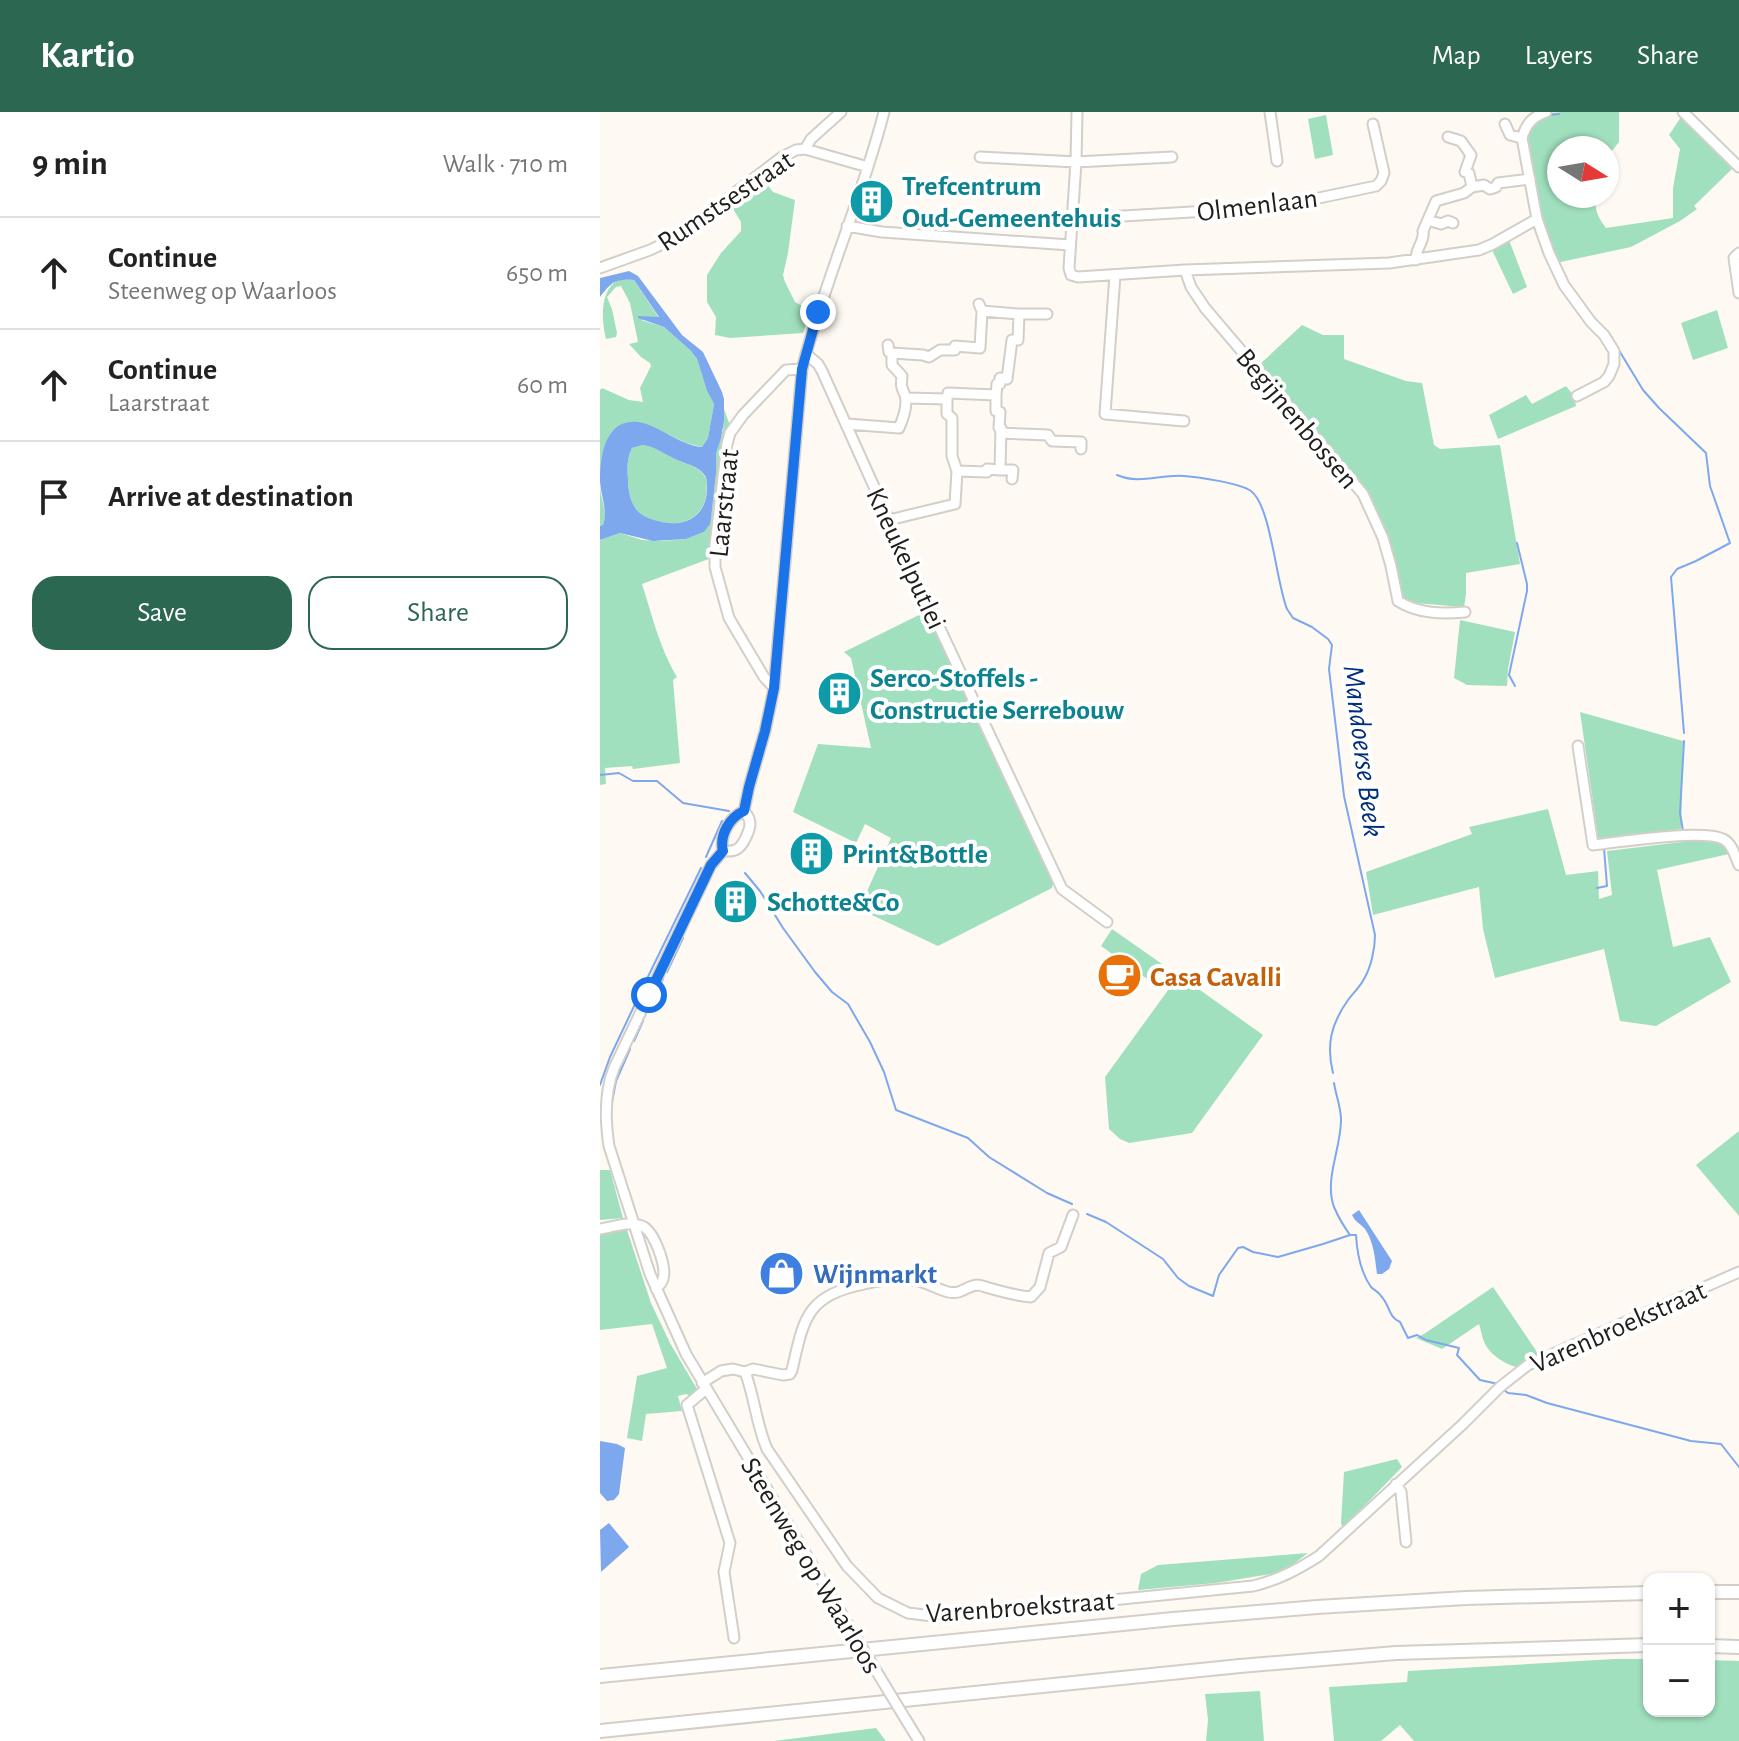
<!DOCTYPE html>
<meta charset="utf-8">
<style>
:root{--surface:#fff;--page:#f6f6f6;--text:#222;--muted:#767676;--line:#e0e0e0;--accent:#2c6752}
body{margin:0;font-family:"Alegreya Sans",sans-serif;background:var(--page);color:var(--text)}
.controls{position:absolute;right:24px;bottom:24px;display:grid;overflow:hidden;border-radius:16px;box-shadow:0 2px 6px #0004}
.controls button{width:72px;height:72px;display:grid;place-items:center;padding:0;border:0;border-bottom:2px solid var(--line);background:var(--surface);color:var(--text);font:40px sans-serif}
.compass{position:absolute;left:947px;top:24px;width:72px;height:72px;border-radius:50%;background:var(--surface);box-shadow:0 2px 6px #0004;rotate:101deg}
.stop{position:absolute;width:24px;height:24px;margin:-18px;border:6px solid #1a73e8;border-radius:50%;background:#fff}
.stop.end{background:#1a73e8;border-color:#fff;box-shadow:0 2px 8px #0008}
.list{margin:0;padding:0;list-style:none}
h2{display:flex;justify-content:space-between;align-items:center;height:104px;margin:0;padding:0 32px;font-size:34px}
h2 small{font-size:26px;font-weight:400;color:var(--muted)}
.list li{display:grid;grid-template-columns:52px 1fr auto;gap:24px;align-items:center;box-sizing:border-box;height:112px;padding:0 32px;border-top:2px solid var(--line)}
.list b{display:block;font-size:30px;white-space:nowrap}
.list p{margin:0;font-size:26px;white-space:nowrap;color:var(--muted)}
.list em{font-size:26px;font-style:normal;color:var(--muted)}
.actions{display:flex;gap:16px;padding:24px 32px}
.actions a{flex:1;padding:18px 0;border:2px solid var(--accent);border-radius:24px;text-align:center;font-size:28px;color:var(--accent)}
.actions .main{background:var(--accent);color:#fff}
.icon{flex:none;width:44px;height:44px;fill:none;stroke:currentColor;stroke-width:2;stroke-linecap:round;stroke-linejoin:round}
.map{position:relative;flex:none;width:1139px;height:1629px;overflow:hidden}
header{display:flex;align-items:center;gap:48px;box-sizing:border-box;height:112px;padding:0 40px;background:var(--accent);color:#fff}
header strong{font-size:38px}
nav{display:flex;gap:44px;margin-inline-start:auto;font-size:28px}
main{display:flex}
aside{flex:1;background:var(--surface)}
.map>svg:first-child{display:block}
.green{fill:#a1e0be}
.water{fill:#7ea8ed;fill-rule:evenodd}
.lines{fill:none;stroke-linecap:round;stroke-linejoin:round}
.stream{stroke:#7ea8ed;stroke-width:2}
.minor-casing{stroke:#d3cfc8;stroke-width:13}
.highway-casing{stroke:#d3cfc8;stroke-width:16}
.minor{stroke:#fff;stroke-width:9}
.highway{stroke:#fff;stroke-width:12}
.minor-bridge-casing{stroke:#d3cfc8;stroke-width:13;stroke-linecap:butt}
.minor-bridge{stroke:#fff;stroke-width:9}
.route{stroke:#1a73e8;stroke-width:10}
.labels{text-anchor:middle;stroke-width:8;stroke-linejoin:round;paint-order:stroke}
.culture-label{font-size:28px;font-weight:bold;fill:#0d838f;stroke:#fff;text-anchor:start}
.street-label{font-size:28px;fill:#1f1e1b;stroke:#fff}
.food-label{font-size:28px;font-weight:bold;fill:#c56008;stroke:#fff;text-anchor:start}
.shop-label{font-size:28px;font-weight:bold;fill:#366cbe;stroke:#fff;text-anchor:start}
.water-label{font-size:30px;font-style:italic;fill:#002f7d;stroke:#fff}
</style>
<header>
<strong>Kartio</strong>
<nav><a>Map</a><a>Layers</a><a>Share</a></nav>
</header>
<main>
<aside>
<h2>9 min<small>Walk · 710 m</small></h2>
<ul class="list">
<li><svg class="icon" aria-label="ahead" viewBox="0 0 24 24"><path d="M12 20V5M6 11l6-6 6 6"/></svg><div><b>Continue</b><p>Steenweg op Waarloos</p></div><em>650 m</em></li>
<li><svg class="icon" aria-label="ahead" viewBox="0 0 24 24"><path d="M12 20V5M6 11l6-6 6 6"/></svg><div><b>Continue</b><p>Laarstraat</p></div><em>60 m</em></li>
<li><svg class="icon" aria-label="arrive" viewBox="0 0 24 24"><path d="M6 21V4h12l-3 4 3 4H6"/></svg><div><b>Arrive at destination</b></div></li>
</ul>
<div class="actions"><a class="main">Save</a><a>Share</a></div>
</aside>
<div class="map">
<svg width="1139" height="1629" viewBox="0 0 1139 1629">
<rect width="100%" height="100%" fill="#fefaf3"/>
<!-- green -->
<path class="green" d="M962,0H1019V30L1007,45V36H959V84H996C994,97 998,106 1006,116L1073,106V76L1080,37L1069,23L1081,5L1102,22L1132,57L1094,94L1097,97L1080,109L1031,135L956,151L941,107L937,84L923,30L928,15L949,1Z
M726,3L733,43L715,47L708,7Z
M163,67L173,80L195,88L188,141L183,163L185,170L195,190L211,199L203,221L130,226L115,223L116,205L107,190V163L121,141L141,119V110L130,92Z
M909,128L927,175L913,182L892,138Z
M18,168H34L59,206L41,208L64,215L91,239L97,247L107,279L114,292L108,326L102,335L86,331L55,316L13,318C3,330 0,358 0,375C1,389 8,399 3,413L0,414V278L2,276L29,288L43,290L40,276L51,254L50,251L41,245L29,232L38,230L30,191L21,174L16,175L7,185L12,197L17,221L16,225L6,227C1,207 0,178 18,168Z
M1117,198L1128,236L1093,248L1081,211Z
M702,213L723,223H744V247L806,269L822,271L834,333L840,337L900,333L920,452L866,461V482L864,495L802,490L783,425L751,359L659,253Z
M966,274L974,284L976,294L898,327L889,303L926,283L932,292Z
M124,297L131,316L114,445L42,472C53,506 59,534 77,565L73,568L80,651L33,657L32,654L5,656L6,672L0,673V428L20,421L42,428L62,429L86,427L104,420L111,407L116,362V342L123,318Z
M43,333C56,335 62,341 73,346C86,353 97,352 106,366C111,399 90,418 57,409C49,407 41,404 36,397C30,389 28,377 28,367C27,356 27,346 32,336Z
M329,498L454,768L452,776L338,834L259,797L291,726L265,712L256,731L193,700L218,632L271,636L251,546L244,540Z
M860,508L915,520L908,557L907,574L867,573L854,566Z
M980,600L1083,629L1081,717L999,731Z
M948,697L966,763L998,759L999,787L1012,783L1007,739L1106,727L1125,734L1129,742L1057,758L1073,835L1110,825L1131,870L1056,914L1020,909L1004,837L895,866L883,817L879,775L773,803L766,760L872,722L869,715Z
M512,817L562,852L550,869L501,834Z
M579,863L663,923L592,1021L529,1031L520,1027L509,1017L505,965Z
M1139,1019V1104L1096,1053Z
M0,1058H10L23,1106L0,1108Z
M26,1115L51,1191L70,1231L97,1277L91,1284L86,1282L78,1284L82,1299L46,1302L42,1329L27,1326L37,1264L67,1256L52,1212L0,1218V1119Z
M893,1175L939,1243L919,1256C907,1253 891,1244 885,1232C882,1226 881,1218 879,1212L842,1237L816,1226L824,1222Z
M797,1347L802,1355L743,1416L741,1411L744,1360Z
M708,1441L683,1460L616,1471L538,1478L541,1462L558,1453Z
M1014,1547H1049V1599H1109V1548L1139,1549V1629H814L800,1613L781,1629H734L729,1575L807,1570L808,1559Z
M660,1579L664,1629H606L608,1608L605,1582Z
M276,1616L286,1629H174Z"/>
<!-- water -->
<path class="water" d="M29,159L38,164L82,223L103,240L122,280L124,287V309L121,326L116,342V362L111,407L110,412L104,420L86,427L53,429L20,421L0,428V414L3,413C8,398 1,385 0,370C0,346 4,306 38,310C59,313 79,333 102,335L108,326L114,292L107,279L97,247L91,239L64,215L38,206V204L59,205L34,168C14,167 12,170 0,185V166ZM43,333C56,335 62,341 73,346C86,353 97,352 106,365C112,399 90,418 58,409C50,407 41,404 36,397C30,389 28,377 28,367C27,356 27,346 32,336Z
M759,1098L792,1149L789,1157L782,1162H777C775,1147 774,1130 765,1117C760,1111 755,1110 752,1103Z
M0,1329L17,1332L25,1336L19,1382L14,1388L7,1389L0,1381Z
M9,1411L29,1435L1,1460L0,1418Z"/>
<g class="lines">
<!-- stream -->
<path class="stream" d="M948,3L959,2
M936,77L940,98
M950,131L957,147
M988,199L1005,218
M1014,230L1043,278L1059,296L1106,341L1110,374L1130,431L1096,449L1077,457L1071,465L1084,621
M517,363C540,373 560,362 584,364C598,365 640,371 651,379C671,394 676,470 687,497L693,506L712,515L728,527L732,533L729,557L744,684L775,823C775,837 771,855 764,867C760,875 753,881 748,888C731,912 726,933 733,961
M915,574L909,563L927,479V472L917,431
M0,663L19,661L33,669H57L83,691L129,699
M1083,719L1080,701L1084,629
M1025,733L1063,729
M106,745L122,709
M145,761L160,779L183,816L215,860L232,880L248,892L270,930L284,960L296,998L368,1026L389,1045L447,1081L472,1092
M997,776L1007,774L1004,736
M67,860L83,826
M41,879L101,756
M49,897L63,867
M34,929L43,909
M734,971C736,984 741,995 741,1008C741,1037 724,1067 734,1095C737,1102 745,1116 750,1123
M0,973L10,945L36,890
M12,990L16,969L30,937
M487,1102L506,1110L563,1147L578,1166L589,1174L613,1184L619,1163L638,1136L643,1135L653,1140L678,1145L723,1132L750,1123H756C757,1140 761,1161 771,1175C774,1178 779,1180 781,1184C790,1193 788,1205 800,1210L808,1226L817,1223L826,1228L859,1236L857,1243L880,1268L898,1272
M904,1278L908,1281L926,1283L947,1291L1091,1329L1121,1332L1139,1355"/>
<defs>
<path id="minor" d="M477,0L476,50L469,156L471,163L478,165L585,158L789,151L879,138L893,132L937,107
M670,0L677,49
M946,0C932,5 926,12 922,26L937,107L949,141L964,173L991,210L1004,223L1014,239V252L1009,264L1004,270L977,284
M1083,0L1139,55
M905,12L910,23L922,26
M205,37L211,27L241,0
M380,45L476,50L572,45
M872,75L884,73L890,77L896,75L898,71L930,67
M472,107L676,95L776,74L781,69L784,61L773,12
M828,108L841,112L848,109L853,111
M247,114L282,120L470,133
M1139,141L1134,146L1139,181
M816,148C815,136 825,130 823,119L836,89L864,81L872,75L869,61L865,60L871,43L861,29L848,25
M0,156L50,138L77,125L182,45L196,38L205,37L268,55
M585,158L591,175L605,196L763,382L783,426L791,454L798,489C818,502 843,502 865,500
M515,163L505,302L584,309
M382,199L419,202
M292,241L323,243L329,245L340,238H355V234L380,236L382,199L379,192
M206,242L218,252L222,259L289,408L462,777L507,810
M306,286L347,287V302L352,306V344L357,359L387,360V357L400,358L401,316H399L400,300L396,299V283
M347,287L348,281L396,283L397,272H400V266L407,267L412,228H418L419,202H447
M247,312L299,316C303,307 308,293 305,283C301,274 301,275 302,264L292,253V241L289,240L288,233
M401,321L448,323L452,329L481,330V337
M400,358H413L412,367
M289,408L355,392L357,359
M174,576L164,565L129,506L115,455V433L127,332L130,321L143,303L186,258L202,257
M978,634L993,733C1019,730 1102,717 1123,727C1132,731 1135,744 1139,753
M144,699C130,705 119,723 123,739L111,753L14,956C4,981 5,1008 9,1034L50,1162L86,1242L252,1519
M123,739C127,739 133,740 137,737C143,734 150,718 150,712C150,705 147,703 144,699L149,675L165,619L174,576L202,257C224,170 262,87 284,0
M0,1117C13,1115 32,1108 44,1115C55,1122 67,1155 63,1167C62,1171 58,1175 56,1177
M145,1260C155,1286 156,1312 167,1337L247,1454L278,1486L308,1501L341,1505L653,1474C678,1468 697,1458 719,1444L863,1312L900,1275L928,1253L1139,1160
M102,1271L121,1259L133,1257L145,1260L153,1257L183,1263L190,1262L192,1258C204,1206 206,1184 264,1172C280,1168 296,1165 313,1168C325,1169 336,1177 348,1180C362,1183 366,1174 377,1173C381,1173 385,1175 389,1176C403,1180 417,1184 431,1185L440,1175L449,1141L461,1135L473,1103
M106,1277L87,1293L130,1431L124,1460L134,1526
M796,1372L801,1380L806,1430
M306,1608L319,1629"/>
<path id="highway" d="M1109,1480H1139
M1109,1534L1139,1535
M0,1564L573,1507L717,1495L866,1486L1049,1481
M0,1619L640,1554L796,1541L1049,1533"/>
</defs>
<!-- minor casing -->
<use href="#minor" class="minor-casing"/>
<!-- highway casing -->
<use href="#highway" class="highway-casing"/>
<!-- minor -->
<use href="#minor" class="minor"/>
<!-- highway -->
<use href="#highway" class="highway"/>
<defs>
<path id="minor-bridge" d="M252,1519L306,1608"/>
</defs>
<!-- minor-bridge casing -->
<use href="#minor-bridge" class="minor-bridge-casing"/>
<!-- minor-bridge -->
<use href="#minor-bridge" class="minor-bridge"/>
</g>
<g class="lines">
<!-- route -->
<path class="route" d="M49,883L111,753L123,739C119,723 130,705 144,699L149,675L165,619L174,576L202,257L218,200"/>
</g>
<!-- icons -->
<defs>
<symbol id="building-disc" viewBox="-11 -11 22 22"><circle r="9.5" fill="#0f9aa8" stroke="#fff"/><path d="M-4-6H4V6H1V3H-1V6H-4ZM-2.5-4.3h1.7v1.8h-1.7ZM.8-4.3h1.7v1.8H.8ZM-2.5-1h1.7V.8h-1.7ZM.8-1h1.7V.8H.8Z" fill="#fff"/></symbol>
<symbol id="cafe-disc" viewBox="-11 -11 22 22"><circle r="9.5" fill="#e8710a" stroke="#fff"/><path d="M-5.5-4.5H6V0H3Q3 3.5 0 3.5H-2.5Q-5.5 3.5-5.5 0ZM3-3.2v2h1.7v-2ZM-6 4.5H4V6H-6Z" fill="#fff"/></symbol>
<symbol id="shop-disc" viewBox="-11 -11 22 22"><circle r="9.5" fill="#3f7fe0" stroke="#fff"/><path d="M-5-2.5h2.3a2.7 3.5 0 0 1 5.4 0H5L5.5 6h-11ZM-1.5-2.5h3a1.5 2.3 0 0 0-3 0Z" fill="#fff"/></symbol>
</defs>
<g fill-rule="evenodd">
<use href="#building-disc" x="246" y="64" width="51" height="51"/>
<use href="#building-disc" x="214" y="556" width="51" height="51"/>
<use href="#building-disc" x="186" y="716" width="51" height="51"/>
<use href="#building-disc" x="110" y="764" width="51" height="51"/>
<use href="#cafe-disc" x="494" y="838" width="51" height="51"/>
<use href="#shop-disc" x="156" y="1136" width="51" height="51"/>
</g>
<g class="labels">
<!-- culture labels -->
<g class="culture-label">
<text x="302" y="83">Trefcentrum<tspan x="302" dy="32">Oud-Gemeentehuis</tspan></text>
<text x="270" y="575">Serco-Stoffels -<tspan x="270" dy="32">Constructie Serrebouw</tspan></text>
<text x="242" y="751">Print&amp;Bottle</text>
<text x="167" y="799">Schotte&amp;Co</text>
</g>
<!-- street labels -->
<g class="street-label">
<text transform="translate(125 88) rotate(-34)" y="10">Rumstsestraat</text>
<text transform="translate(657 92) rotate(-7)" y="10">Olmenlaan</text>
<text transform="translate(698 306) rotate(50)" y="10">Begijnenbossen</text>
<text transform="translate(123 391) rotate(-84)" y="10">Laarstraat</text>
<text transform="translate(307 446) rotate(65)" y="10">Kneukelputlei</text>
<text transform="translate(1018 1214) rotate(-24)" y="10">Varenbroekstraat</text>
<text transform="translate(212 1453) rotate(59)" y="10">Steenweg op Waarloos</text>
<text transform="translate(420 1494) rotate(-4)" y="10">Varenbroekstraat</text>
</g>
<!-- food labels -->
<g class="food-label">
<text x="550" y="874">Casa Cavalli</text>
</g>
<!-- shop labels -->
<g class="shop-label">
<text x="213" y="1171">Wijnmarkt</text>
</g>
<!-- water labels -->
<g class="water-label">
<text transform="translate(764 639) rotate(83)" y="10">Mandoerse Beek</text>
</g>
</g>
</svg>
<div class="controls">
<button>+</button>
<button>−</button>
</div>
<svg class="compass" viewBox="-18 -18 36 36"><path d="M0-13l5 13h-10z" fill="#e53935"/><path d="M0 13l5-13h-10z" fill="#767676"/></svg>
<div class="stop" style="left:49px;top:883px"></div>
<div class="stop end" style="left:218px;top:200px"></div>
</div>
</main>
